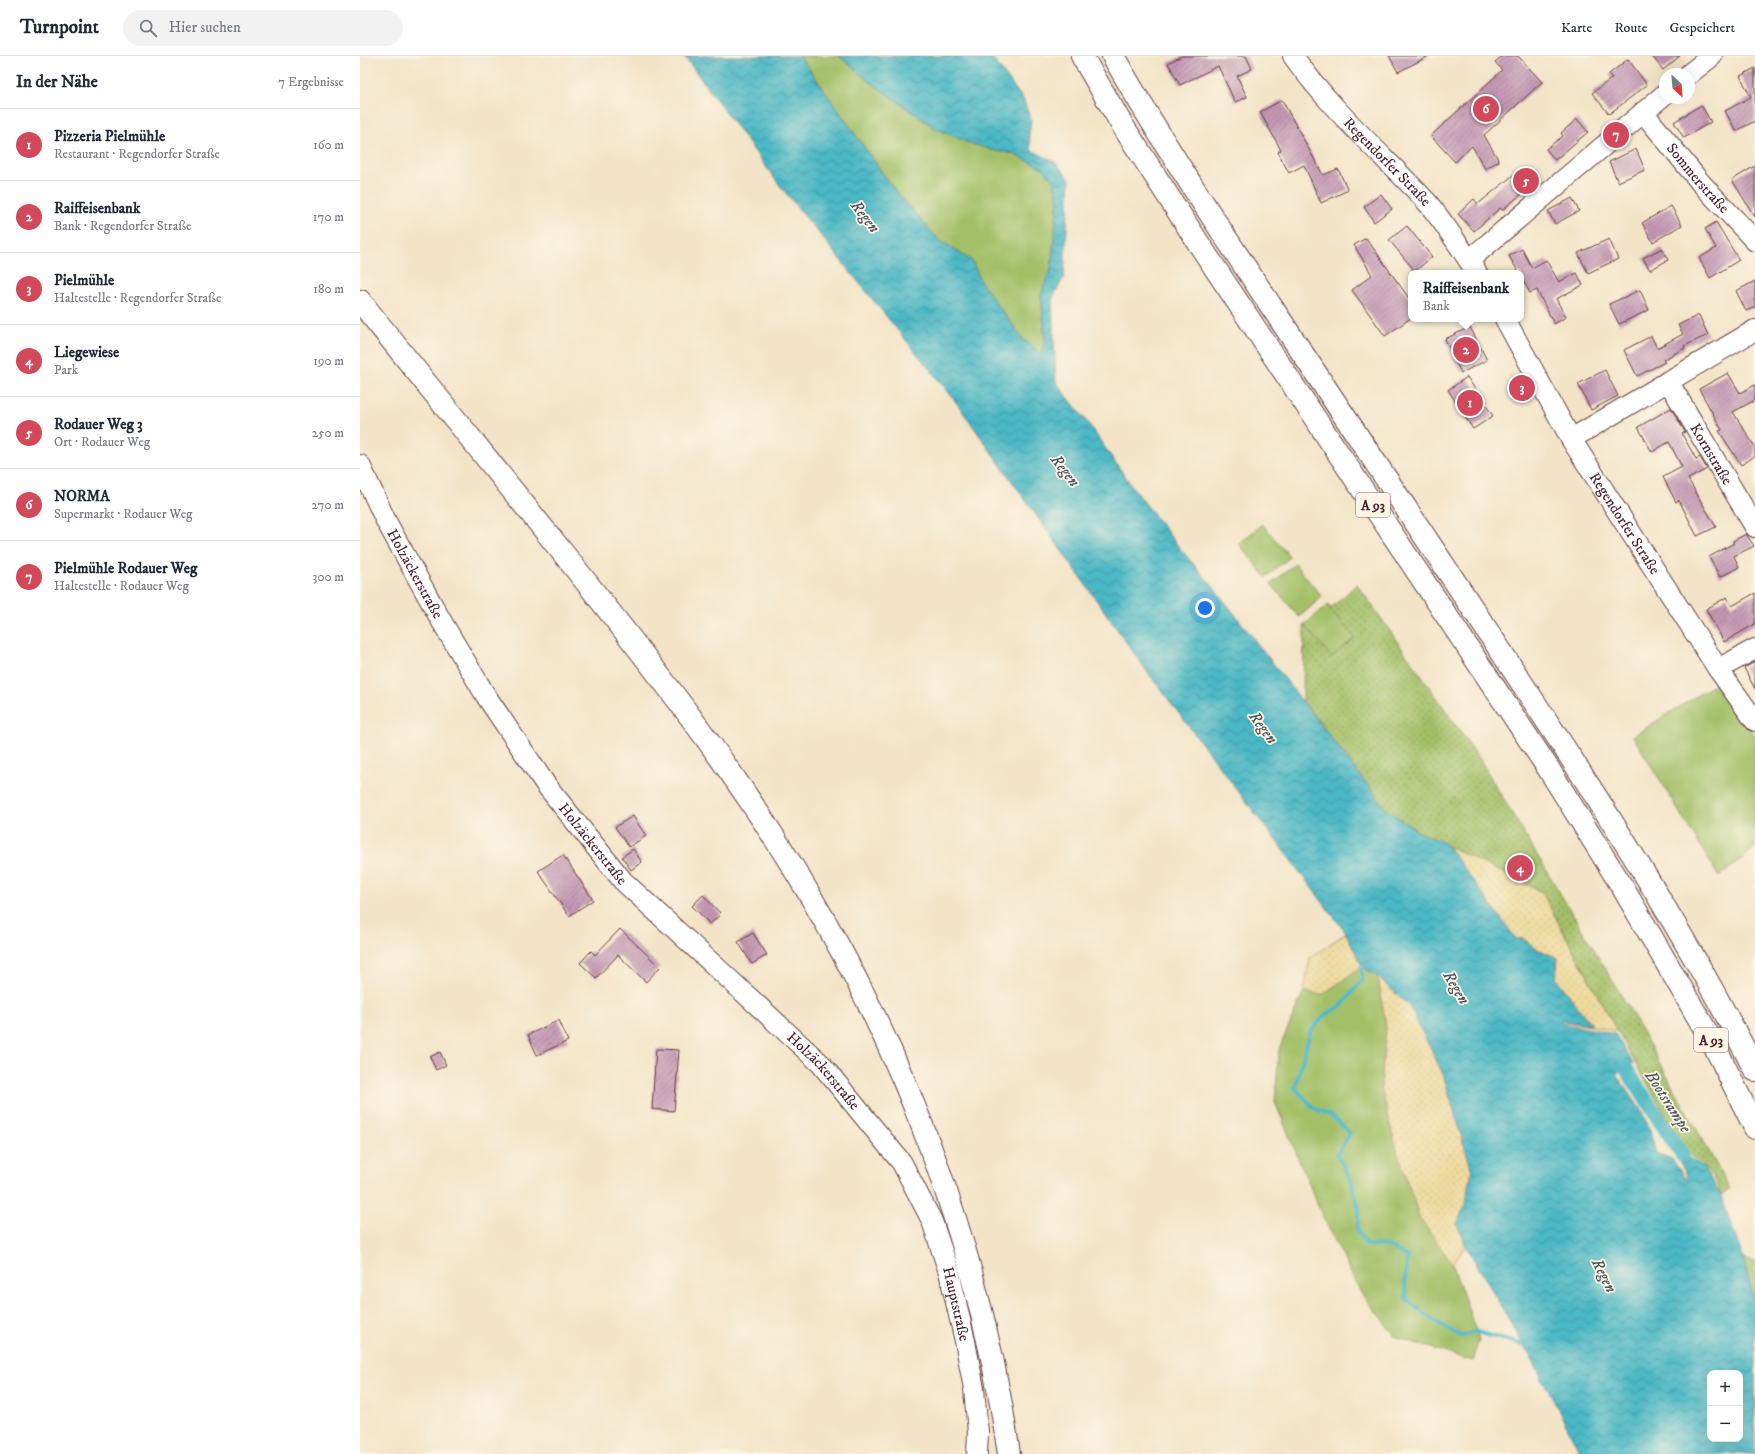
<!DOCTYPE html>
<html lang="de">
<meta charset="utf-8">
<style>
:root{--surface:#fff;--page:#f2f2f3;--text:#1f2937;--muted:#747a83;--line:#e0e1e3;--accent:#d1495b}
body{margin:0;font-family:"IM FELL DW Pica",serif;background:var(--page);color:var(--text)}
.controls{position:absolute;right:12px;bottom:12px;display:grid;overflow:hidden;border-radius:8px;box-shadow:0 4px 16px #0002}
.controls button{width:36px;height:36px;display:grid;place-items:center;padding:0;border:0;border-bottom:1px solid var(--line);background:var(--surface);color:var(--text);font:20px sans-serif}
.compass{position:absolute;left:1299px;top:12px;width:36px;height:36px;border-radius:50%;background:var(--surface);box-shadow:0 4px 16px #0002;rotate:154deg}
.you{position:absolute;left:845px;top:552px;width:14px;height:14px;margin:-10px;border:3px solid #fff;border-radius:50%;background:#1a73e8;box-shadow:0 0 0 6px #1a73e833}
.badge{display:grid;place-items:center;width:26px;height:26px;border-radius:50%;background:var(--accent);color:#fff;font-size:13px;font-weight:700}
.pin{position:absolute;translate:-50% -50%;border:2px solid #fff;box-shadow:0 1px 4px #0006}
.popup{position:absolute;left:1048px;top:214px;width:116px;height:52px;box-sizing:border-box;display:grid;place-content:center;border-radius:8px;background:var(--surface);filter:drop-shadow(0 1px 3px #0005);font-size:13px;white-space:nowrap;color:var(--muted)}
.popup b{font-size:15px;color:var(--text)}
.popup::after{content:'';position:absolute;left:50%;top:100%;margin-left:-8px;border:8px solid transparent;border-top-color:var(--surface)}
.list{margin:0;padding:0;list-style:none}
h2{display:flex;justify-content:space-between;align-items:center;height:52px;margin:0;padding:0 16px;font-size:17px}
h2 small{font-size:13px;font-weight:400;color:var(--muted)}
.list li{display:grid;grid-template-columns:26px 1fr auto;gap:12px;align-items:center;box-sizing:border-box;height:72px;padding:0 16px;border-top:1px solid var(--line)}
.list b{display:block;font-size:15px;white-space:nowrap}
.list p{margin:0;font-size:13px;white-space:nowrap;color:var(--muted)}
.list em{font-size:13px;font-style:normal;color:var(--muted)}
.icon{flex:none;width:22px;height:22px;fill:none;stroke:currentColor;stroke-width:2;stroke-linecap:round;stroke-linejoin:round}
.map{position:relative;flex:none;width:1395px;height:1398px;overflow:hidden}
header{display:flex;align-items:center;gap:24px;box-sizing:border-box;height:56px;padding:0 20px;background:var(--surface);border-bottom:1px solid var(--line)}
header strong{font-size:19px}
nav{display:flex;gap:22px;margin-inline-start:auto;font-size:14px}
.search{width:280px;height:36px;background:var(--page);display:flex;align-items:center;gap:10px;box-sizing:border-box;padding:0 14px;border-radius:22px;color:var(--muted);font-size:15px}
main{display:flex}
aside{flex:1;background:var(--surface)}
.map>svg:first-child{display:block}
.grass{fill:#a3c068;stroke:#76704a}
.sand{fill:url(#sand-dots);stroke:#9c7c64}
.park{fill:url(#park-dots);stroke:#76704a}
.water{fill:url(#water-waves);stroke:#4a6c78;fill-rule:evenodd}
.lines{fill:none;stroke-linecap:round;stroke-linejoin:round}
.stream{stroke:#4bb8c5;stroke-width:4}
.canal{stroke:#4bb8c5;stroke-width:15}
.building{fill:url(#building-hatch)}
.minor-casing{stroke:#633d42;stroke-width:22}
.major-casing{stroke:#633d42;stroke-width:24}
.highway-casing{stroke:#633d42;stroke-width:24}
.minor{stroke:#fff;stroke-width:20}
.major{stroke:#fff;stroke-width:22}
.highway{stroke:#fff;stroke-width:22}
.labels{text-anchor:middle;stroke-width:3.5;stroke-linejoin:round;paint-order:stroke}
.shield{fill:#fcf5e5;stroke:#7f5f63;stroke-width:1}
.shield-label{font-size:14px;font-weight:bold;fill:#4a1f2b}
.street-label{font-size:15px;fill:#4a1f2b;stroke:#fcf5e5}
.water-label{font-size:16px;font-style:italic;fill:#4a5561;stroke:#fcf5e5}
</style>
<header>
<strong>Turnpoint</strong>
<div class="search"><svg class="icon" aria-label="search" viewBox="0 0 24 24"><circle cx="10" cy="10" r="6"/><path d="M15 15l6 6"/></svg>Hier suchen</div>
<nav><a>Karte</a><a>Route</a><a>Gespeichert</a></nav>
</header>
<main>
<aside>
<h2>In der Nähe<small>7 Ergebnisse</small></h2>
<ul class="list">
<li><span class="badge">1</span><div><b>Pizzeria Pielmühle</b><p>Restaurant · Regendorfer Straße</p></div><em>160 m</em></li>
<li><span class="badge">2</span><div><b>Raiffeisenbank</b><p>Bank · Regendorfer Straße</p></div><em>170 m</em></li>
<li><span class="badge">3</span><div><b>Pielmühle</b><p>Haltestelle · Regendorfer Straße</p></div><em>180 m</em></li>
<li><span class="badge">4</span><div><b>Liegewiese</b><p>Park</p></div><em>190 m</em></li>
<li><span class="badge">5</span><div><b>Rodauer Weg 3</b><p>Ort · Rodauer Weg</p></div><em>250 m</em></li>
<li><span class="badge">6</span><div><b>NORMA</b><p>Supermarkt · Rodauer Weg</p></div><em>270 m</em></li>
<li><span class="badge">7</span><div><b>Pielmühle Rodauer Weg</b><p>Haltestelle · Rodauer Weg</p></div><em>300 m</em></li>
</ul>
</aside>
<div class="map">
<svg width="1395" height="1398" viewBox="0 0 1395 1398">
<defs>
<pattern id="sand-dots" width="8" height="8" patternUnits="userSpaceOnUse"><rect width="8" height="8" fill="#eeda9e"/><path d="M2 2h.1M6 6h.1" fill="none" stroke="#cebb88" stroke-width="1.8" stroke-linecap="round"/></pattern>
<pattern id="park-dots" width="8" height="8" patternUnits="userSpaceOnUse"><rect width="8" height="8" fill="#a3c068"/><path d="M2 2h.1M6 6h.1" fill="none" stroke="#879b56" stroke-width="1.8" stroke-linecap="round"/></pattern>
<pattern id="water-waves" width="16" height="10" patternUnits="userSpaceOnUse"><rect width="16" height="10" fill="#4bb8c5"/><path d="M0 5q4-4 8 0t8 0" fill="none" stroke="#4095a0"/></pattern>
<pattern id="building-hatch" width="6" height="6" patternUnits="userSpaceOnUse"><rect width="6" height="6" fill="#c397b4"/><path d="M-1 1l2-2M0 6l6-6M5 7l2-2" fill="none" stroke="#a07b93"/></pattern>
</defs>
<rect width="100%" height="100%" fill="#fcf5e5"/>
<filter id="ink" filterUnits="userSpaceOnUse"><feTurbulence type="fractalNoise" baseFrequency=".025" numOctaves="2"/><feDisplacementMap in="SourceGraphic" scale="8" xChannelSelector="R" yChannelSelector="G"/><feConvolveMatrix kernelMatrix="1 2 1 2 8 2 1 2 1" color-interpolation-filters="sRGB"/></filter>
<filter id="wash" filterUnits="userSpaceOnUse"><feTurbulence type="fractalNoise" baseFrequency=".012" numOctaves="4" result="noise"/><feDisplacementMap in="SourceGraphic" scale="16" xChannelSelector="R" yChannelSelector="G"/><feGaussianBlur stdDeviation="0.9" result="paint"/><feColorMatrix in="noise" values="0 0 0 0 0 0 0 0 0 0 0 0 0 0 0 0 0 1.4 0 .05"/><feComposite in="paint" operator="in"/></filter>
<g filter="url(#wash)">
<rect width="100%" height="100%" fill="#f3e4c7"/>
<!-- grass -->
<path class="grass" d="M440,0H479L509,25L573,71L607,86L635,95L651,97L683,112L694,126L698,144L691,214L681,239L685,283L681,298L663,283L643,256L621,226L612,205L578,183L536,136Z
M902,468L930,501L906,521L879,488Z
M935,508L962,541L939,561L911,528Z
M968,549L995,582L971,602L944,569Z
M1355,628L1395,679V792L1359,821L1273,680Z
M1002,910L1018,921L1026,971L1021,1031L1037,1095L1060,1163L1092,1207L1114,1269L1119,1283L1113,1305L1036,1281L1001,1237L961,1157L915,1046L919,993L944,935L962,939Z
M1383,1203L1393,1206L1395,1205V1247Z"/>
<!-- sand -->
<path class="sand" d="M1086,788L1182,836L1257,975L1203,965L1231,968L1196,922L1198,902L1175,892L1164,883H1156Z
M986,877L1002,910L962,939L944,935L950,902Z
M1018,921L1049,949L1083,1018L1112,1115L1106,1146L1097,1168L1106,1190L1092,1207L1060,1163L1037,1095L1021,1031L1026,971Z"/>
<!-- park -->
<path class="park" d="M997,528L1119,702L1270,954L1370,1133L1361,1140C1356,1120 1343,1108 1327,1096L1257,975L1182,836L1059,776L1027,754L943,645L944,569L972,601L995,582L970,553Z"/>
<!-- water -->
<path class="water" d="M324,0H440L536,136L578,183L612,205L621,226L643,256L663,283L681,298L685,283L681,238L691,214L698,144L694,126L683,112L651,97L635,95L607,86L573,71L509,25L479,0H631L663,43L671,64L669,79L671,94L695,106L710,123L704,221L692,243L696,326L725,363L774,433L822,495L855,533L1027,754L1059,776L1086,788L1156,883H1164L1175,892L1198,902L1196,922L1231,969L1203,965L1201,967L1255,978L1273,1007L1256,1018L1281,1054L1290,1074L1296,1097L1312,1103L1327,1125L1328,1124L1317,1098L1322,1099L1325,1098L1344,1112L1361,1140L1383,1202L1395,1247V1398H1221L1173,1305L1106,1190L1097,1168L1106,1146L1112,1115L1083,1018L1049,949L1018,921L1002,910L986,877L786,614L593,342L421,131ZM1350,1317H1380V1383H1350Z"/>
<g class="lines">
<!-- stream -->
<path class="stream" d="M1002,910V924L982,949L964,960L950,976L935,1032L954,1052L972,1060L990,1077L977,1098L992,1126L999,1154L997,1174L1006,1189L1028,1190L1048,1201L1045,1218L1046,1243L1073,1264L1101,1280L1117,1276L1164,1289"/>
<!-- canal -->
<path class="canal" d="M1265,1011L1322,1099"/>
</g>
<g id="blocks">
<!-- building -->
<path class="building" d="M822,0H886L892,13L877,20L887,41L875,46L858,10L820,29L808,7Z
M1029,0H1069L1038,16Z
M1142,0H1158L1182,26L1124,79L1139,105L1125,113L1112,90L1095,106L1071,80L1142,14L1135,6Z
M1292,0H1320L1303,14Z
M1268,3L1287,29L1249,58L1232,37L1252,22L1249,18Z
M1395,12V65L1376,75L1365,55L1391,41L1380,20Z
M922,44L963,119L978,113L988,134L961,147L944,109L929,117L918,96L921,94L900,56Z
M1341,49L1351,66L1324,82L1314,66Z
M1217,63L1228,76L1195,104L1186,93L1203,80L1201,77Z
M1276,93L1285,114L1258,126L1249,106Z
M1395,110V161L1372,124Z
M1162,112L1172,129L1161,135L1163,137L1142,154L1140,152L1114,175L1098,158L1114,143L1118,148Z
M1021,138L1032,153L1014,166L1004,151Z
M1212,142L1219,155L1195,168L1188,155Z
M1311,150L1322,169L1293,186L1282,167Z
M1356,166L1379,204L1350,222L1339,202L1356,192L1345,173Z
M1047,170L1072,201L1055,215L1029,184Z
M1006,182L1051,245V262L1025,280L992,234L1012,219L994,189Z
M1249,183L1258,203L1228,217L1218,197Z
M1302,192L1308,204L1290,214L1283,202Z
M1162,193L1172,212L1186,204L1199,226L1217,217L1223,229L1196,243L1206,261L1194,268L1177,234L1170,237L1161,221V217H1159L1149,200Z
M1395,225V251L1386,255L1376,235Z
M1280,234L1289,254L1259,268L1249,248Z
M1339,259L1348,279L1324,290L1325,292L1303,304L1305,306L1277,320L1264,294L1291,280L1297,292L1323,278L1318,269Z
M1110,271L1127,304L1101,317L1085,283Z
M1245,314L1258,340L1231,354L1218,328Z
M1368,317L1380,337L1395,329V344L1373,356L1395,391V400L1381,409L1359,375L1362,374L1339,333Z
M1107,321L1133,360L1113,373L1088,334Z
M1311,352L1325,376L1322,378L1336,403L1340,401L1347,413L1328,423L1356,471L1337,480L1319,444L1316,446L1303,421L1322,411L1309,386L1292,396L1278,371Z
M1386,478L1394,490L1374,500L1379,511L1360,521L1349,501L1374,487L1373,485Z
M1395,537V568L1364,586L1346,553L1367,541L1372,550Z
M1395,606V633L1384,612Z
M273,760L286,780L269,791L255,771Z
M273,793L282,806L271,814L262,801Z
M203,799L233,844L209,860L178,815Z
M343,839L361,858L350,868L332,850Z
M260,873L300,911L286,926L258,899L236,922L220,907L231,895L235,899Z
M393,877L407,899L392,908L378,886Z
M199,964L208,985L177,999L168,979Z
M296,993L319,994L314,1055L292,1053Z
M80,996L86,1009L76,1014L70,1001Z"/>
</g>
</g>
<g filter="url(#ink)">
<use href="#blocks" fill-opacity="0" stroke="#633d42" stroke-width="1"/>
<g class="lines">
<defs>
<g id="minor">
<path id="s1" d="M933,0C971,54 1021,97 1066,145C1085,167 1101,193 1117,217"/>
<path d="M1329,18L1352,0"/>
<path id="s2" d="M1283,56L1340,126L1395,185"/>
<path d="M1109,204L1305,38"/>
<path id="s3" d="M1145,263L1211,383L1358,613L1395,665"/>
<path id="s4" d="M1308,325L1395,471"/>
<path d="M1211,383L1395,274"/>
<path id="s5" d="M0,409L26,465L82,566L126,640L186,729L263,825L461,1008L542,1107L572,1165L589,1216L605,1285L614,1333L618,1376L617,1398"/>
<path d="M1358,613L1395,593"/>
</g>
<path id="major" d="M0,245C68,329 135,413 203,497C290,606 377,716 448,836C550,1008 621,1200 649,1398"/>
<path id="highway" d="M722,0L761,67L839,188L1188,712L1263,832L1353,987L1395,1072
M753,0C805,91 863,178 921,265C1010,399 1100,532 1188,667C1262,779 1334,894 1395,1014"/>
</defs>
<!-- minor casing -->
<use href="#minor" class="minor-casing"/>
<!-- major casing -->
<use href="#major" class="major-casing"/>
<!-- highway casing -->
<use href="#highway" class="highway-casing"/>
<!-- minor -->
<use href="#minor" class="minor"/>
<!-- major -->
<use href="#major" class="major"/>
<!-- highway -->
<use href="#highway" class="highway"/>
</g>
</g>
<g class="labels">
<!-- shield labels -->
<g class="shield">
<rect x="996" y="437" width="34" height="24" rx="3"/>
<rect x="1334" y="972" width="34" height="24" rx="3"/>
</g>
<g class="shield-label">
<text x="1013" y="454">A 93</text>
<text x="1351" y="989">A 93</text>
</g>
<!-- street labels -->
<g class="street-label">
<text dy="5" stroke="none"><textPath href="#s1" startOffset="142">Regendorfer Straße</textPath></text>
<text dy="5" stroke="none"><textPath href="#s2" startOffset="86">Sommerstraße</textPath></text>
<text dy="5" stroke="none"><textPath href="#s4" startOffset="85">Kornstraße</textPath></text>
<text dy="5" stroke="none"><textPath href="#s3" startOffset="237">Regendorfer Straße</textPath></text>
<text dy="5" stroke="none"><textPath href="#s5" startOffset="122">Holzäckerstraße</textPath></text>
<text dy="5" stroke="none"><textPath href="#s5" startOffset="446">Holzäckerstraße</textPath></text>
<text dy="5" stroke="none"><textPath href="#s5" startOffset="770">Holzäckerstraße</textPath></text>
<text dy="5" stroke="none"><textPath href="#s5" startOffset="1043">Hauptstraße</textPath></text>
</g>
<!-- water labels -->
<g class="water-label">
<text transform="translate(506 160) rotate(52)" y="6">Regen</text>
<text transform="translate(706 414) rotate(52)" y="6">Regen</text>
<text transform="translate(904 671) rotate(53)" y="6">Regen</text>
<text transform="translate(1097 931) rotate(59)" y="6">Regen</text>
<text transform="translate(1309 1045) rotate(57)" y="6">Bootsrampe</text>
<text transform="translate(1245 1219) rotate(63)" y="6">Regen</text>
</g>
</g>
</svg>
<div class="controls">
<button>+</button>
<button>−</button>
</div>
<svg class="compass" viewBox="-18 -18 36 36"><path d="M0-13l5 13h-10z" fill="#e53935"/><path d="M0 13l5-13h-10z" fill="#747a83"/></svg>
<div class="you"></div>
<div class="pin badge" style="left:1110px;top:347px">1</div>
<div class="pin badge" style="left:1106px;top:294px">2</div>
<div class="popup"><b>Raiffeisenbank</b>Bank</div>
<div class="pin badge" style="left:1162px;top:332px">3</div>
<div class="pin badge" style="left:1160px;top:812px">4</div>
<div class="pin badge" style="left:1166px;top:125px">5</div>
<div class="pin badge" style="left:1126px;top:53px">6</div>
<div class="pin badge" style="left:1256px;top:79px">7</div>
</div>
</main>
